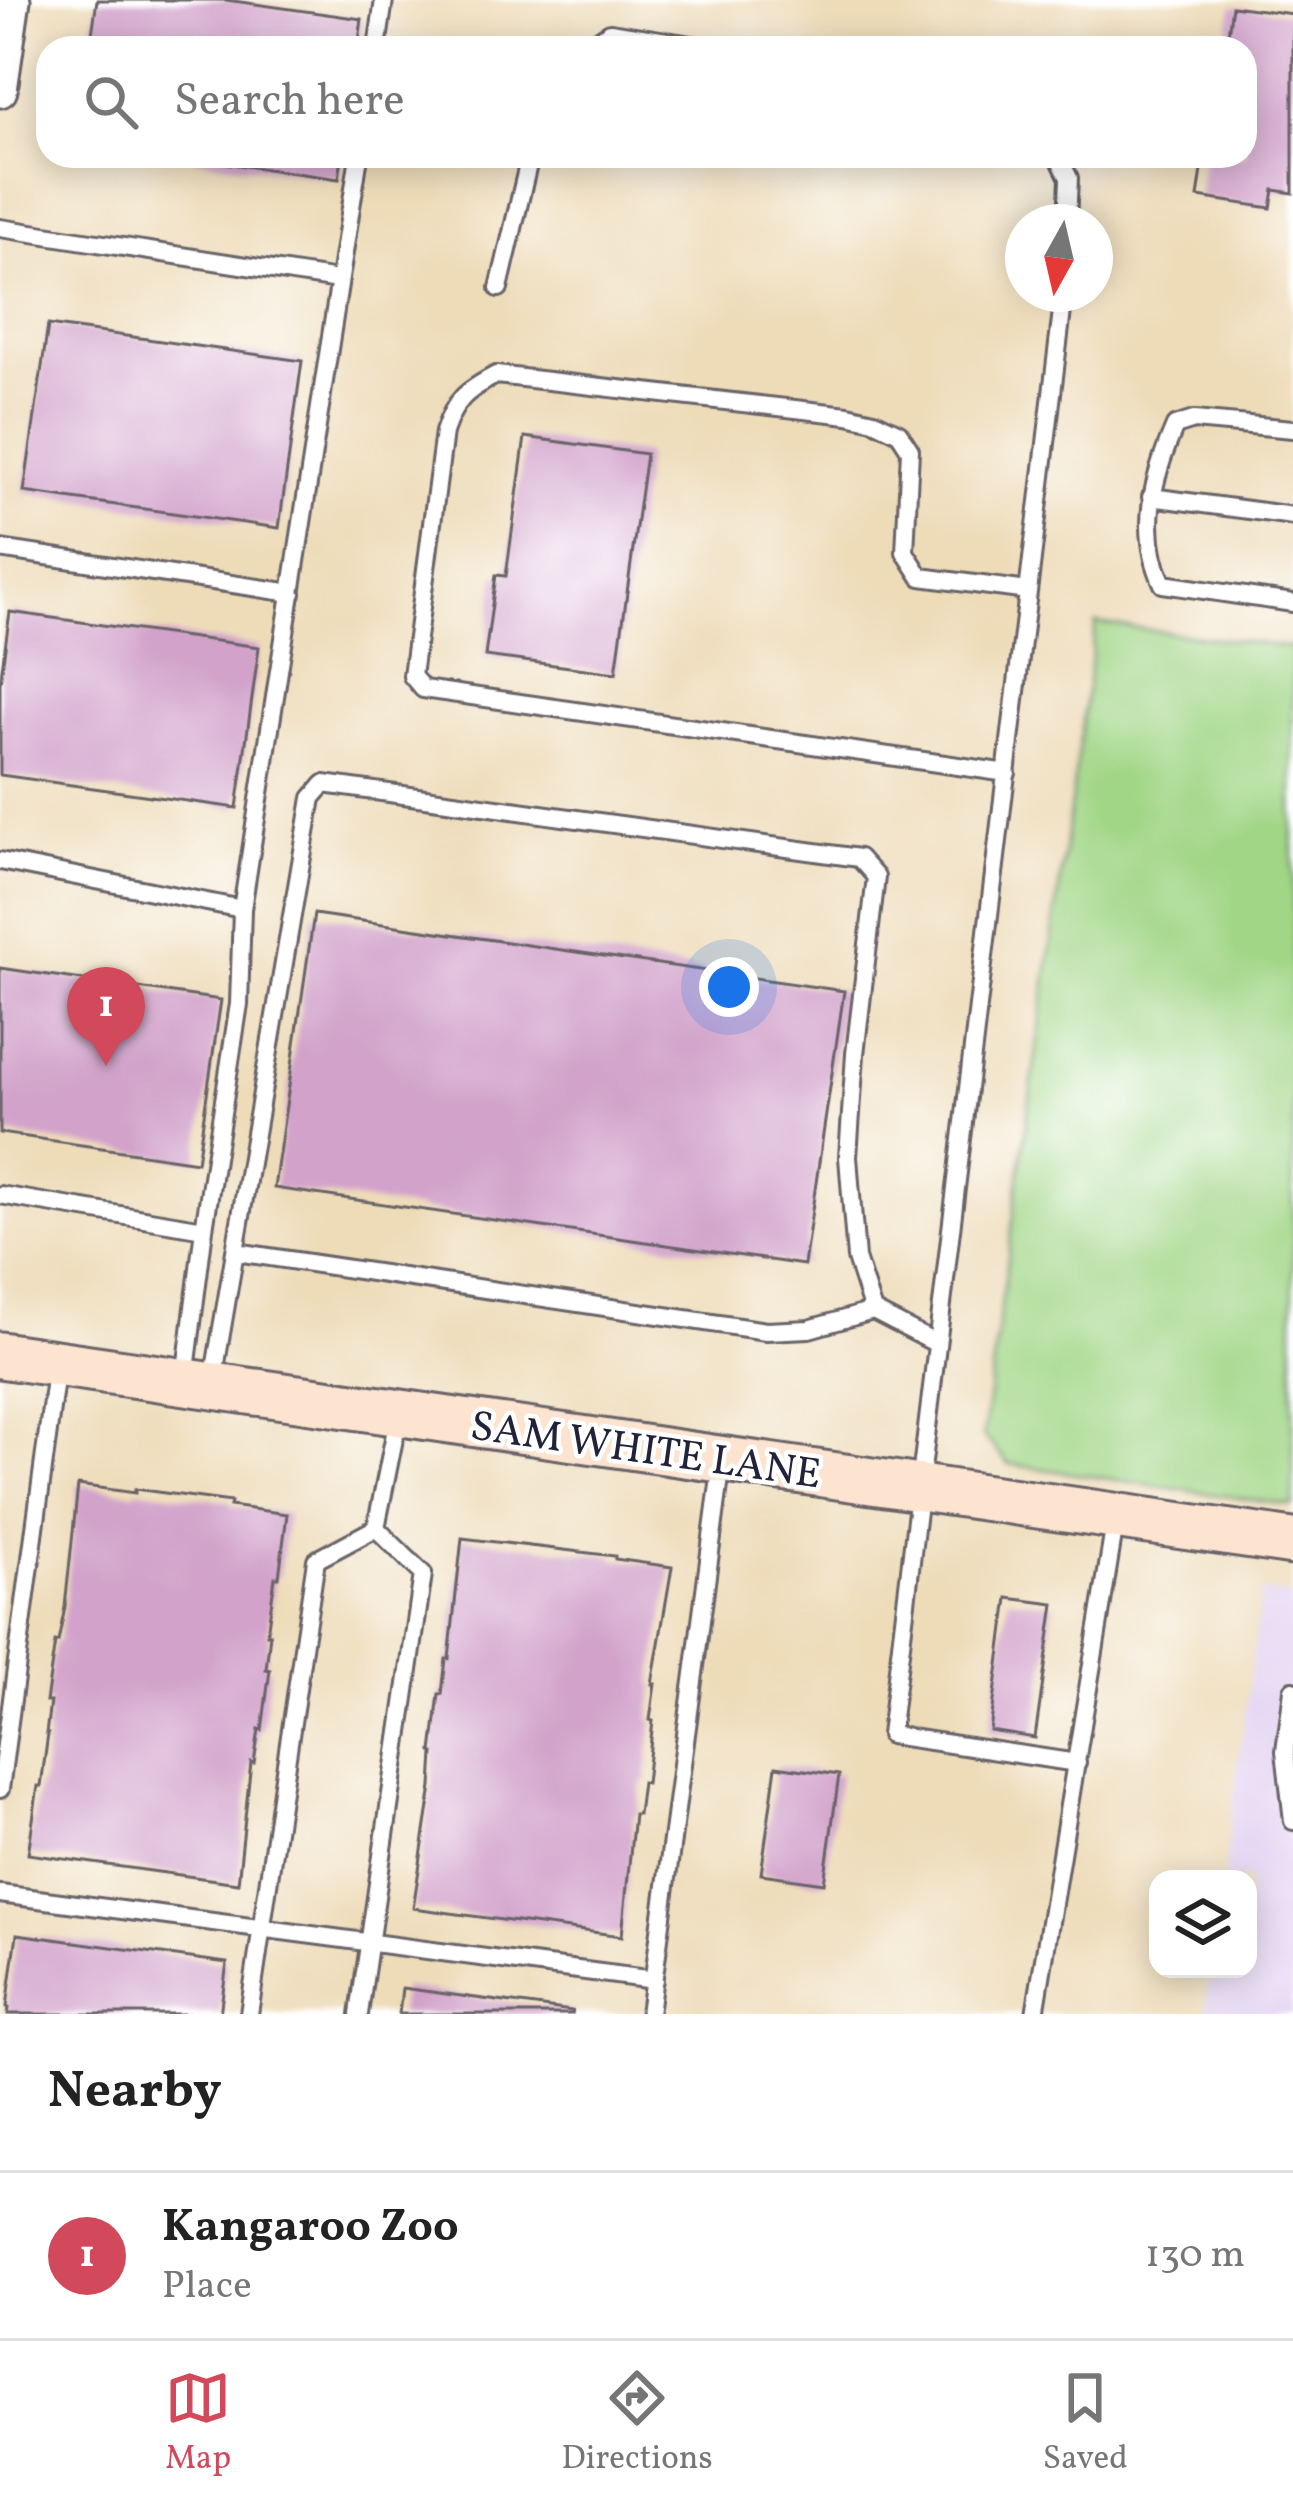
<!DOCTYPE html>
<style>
:root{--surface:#fff;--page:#f2f2f2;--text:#222;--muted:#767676;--line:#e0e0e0;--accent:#d1495b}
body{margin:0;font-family:Vollkorn,serif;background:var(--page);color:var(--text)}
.controls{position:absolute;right:36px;bottom:36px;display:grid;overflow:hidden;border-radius:24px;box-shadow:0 6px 30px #0003}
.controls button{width:108px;height:108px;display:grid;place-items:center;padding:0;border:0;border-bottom:3px solid var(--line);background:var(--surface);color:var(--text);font:60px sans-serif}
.compass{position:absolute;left:1005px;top:204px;width:108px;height:108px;border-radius:50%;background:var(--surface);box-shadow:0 6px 30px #0003;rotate:188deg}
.you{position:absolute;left:729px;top:987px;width:42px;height:42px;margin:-30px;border:9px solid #fff;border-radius:50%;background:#1a73e8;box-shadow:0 0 0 18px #1a73e833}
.badge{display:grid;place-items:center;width:78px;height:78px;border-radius:50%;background:var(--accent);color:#fff;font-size:39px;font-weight:700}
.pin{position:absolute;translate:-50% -99px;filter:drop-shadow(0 3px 6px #0008)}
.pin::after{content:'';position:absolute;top:63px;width:42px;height:36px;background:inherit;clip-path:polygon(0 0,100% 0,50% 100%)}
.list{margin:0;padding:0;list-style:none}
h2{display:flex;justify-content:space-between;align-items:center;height:156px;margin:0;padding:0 48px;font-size:51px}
h2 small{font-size:39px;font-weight:400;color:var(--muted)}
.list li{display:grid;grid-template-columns:78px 1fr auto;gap:36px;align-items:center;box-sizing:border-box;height:168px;padding:0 48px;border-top:3px solid var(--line)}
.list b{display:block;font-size:45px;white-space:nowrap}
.list p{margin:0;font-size:39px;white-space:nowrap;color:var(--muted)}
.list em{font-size:39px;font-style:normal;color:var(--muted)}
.icon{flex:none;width:66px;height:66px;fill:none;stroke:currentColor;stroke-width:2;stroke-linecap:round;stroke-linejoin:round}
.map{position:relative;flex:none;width:1293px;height:2014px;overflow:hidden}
.search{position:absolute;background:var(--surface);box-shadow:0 6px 30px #0003;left:36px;right:36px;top:36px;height:132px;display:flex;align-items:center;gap:30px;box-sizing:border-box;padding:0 42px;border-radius:36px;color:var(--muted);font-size:45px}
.sheet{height:324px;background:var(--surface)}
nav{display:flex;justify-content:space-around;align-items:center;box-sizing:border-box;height:168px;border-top:3px solid var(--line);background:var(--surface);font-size:33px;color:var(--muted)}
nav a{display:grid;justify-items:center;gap:6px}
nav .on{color:var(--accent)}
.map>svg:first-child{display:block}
.built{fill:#e3d3f2}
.green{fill:#a1d686;stroke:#627c60;stroke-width:3}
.building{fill:#d2a2cb}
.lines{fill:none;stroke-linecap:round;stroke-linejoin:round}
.lane-casing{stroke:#696367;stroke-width:22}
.street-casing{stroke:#696367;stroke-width:39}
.secondary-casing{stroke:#696367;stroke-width:51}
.lane{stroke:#fff;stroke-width:16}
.street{stroke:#fff;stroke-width:33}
.secondary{stroke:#fde4d1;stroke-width:45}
.labels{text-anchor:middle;stroke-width:9;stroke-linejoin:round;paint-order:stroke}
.street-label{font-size:42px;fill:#22223b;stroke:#fff}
</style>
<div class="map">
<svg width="1293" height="2014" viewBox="0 0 1293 2014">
<rect width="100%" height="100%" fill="#fff"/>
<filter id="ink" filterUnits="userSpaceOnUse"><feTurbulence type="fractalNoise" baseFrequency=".00833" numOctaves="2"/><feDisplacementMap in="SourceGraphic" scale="24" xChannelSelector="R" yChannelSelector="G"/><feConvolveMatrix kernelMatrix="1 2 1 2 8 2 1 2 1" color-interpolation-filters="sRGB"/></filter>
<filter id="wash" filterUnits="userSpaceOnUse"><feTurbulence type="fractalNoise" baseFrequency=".004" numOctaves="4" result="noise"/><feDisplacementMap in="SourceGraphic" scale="48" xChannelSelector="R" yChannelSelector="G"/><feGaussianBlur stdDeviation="2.7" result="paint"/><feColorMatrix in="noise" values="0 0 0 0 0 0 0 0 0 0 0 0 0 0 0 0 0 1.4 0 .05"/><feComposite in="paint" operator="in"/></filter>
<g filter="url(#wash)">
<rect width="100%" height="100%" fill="#eedcb9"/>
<!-- built -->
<path class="built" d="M1261,1592L1293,1596V2014H1205L1211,1969H1248V1879H1223Z"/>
<!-- green -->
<path class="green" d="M1096,623L1293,648V1506L1009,1464L983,1436Z"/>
<g id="blocks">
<!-- building -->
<path class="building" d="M97,0H226L362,19L358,48H90Z
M1232,6L1293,14V193L1274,190L1271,208L1198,197L1204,156H1245V48H1226Z
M195,156H342L339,179L194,159Z
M48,325L302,361L279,528L24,492Z
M525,437L646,454L616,673L485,656L496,575L506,576Z
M10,612L259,647L237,808L0,775V683Z
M314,914L844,991L804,1265L274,1188Z
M0,968L221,1000L197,1162L0,1133Z
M78,1485L135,1493V1489L231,1502L230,1506L287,1514L279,1577H275L267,1634H270L266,1669L270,1670L262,1730L259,1729L254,1763L251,1762L238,1883L28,1854L38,1786H41L48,1734H46L50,1702H46L55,1642H58L65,1607Z
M462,1538L615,1556V1559L672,1567L652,1684H655L650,1720L653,1721L646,1783L642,1782L638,1814H634L622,1936L413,1908L432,1787L434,1753L432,1752L439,1694H442L446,1659H449Z
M1008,1598L1054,1604L1035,1738L990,1731Z
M776,1766L839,1775L824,1883L761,1874Z
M17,1934L227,1963L220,2014H8L9,2008L7,2007Z
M402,1988L572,2011V2014H399Z"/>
</g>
</g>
<g filter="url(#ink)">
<use href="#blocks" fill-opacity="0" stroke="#696367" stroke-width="3"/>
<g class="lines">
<defs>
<path id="lane" d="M377,48L384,0
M585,48L610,32L711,48
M1058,156L1069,178L1067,222
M0,228L338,280
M499,288L530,156
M1064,294L890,1735L1077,1763
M1293,429L1194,420L1175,426C1153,477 1138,531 1163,584L1293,603
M1151,497L1293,516
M0,549L292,593
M1007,773L423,689L412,676L444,432C455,399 466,391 496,375L848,415L874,421L899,433L910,450L905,552L921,577L1028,591
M0,861L242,909
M0,1195L204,1229
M236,1252L766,1331L809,1329L873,1311
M185,1378L204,1229L239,1004L242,909L359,156
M213,1381L312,798L324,784L859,858L876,877L855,1054L848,1157L856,1258L873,1311L937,1344
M1293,1690L1285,1751L1293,1821
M0,1789L57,1364
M0,1894L654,1980
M249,2014L316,1560L376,1528L399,1414
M359,2014L423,1574L376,1528
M649,2014L722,1462
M1035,2014L1116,1517"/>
<path id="street" d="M0,90L13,0"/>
<path id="secondary" d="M0,1355L1293,1542"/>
</defs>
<!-- lane casing -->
<use href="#lane" class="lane-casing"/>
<!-- street casing -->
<use href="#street" class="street-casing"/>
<!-- secondary casing -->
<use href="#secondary" class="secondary-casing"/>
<!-- lane -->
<use href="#lane" class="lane"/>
<!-- street -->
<use href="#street" class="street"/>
<!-- secondary -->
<use href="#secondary" class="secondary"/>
</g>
</g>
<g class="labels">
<!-- street labels -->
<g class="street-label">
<text transform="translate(646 1448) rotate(8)" y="15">SAM WHITE LANE</text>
</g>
</g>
</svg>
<div class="controls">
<button><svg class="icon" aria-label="layers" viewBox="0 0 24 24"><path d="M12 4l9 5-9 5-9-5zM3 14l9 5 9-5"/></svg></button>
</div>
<svg class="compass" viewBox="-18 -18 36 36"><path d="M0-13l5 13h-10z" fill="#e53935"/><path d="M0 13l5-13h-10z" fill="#767676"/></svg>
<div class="you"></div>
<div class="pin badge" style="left:106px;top:1066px">1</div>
<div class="search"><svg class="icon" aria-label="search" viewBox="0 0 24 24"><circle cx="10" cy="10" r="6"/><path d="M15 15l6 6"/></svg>Search here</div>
</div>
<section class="sheet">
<h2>Nearby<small></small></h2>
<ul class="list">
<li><span class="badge">1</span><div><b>Kangaroo Zoo</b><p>Place</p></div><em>130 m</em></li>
</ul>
</section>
<nav>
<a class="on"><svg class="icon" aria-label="map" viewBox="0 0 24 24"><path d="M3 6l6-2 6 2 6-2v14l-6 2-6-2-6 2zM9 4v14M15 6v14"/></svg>Map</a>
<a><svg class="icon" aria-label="directions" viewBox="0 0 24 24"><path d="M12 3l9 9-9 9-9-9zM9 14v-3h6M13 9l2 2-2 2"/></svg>Directions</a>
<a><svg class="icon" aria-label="saved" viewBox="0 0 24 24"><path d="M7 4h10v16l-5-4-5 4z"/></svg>Saved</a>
</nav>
